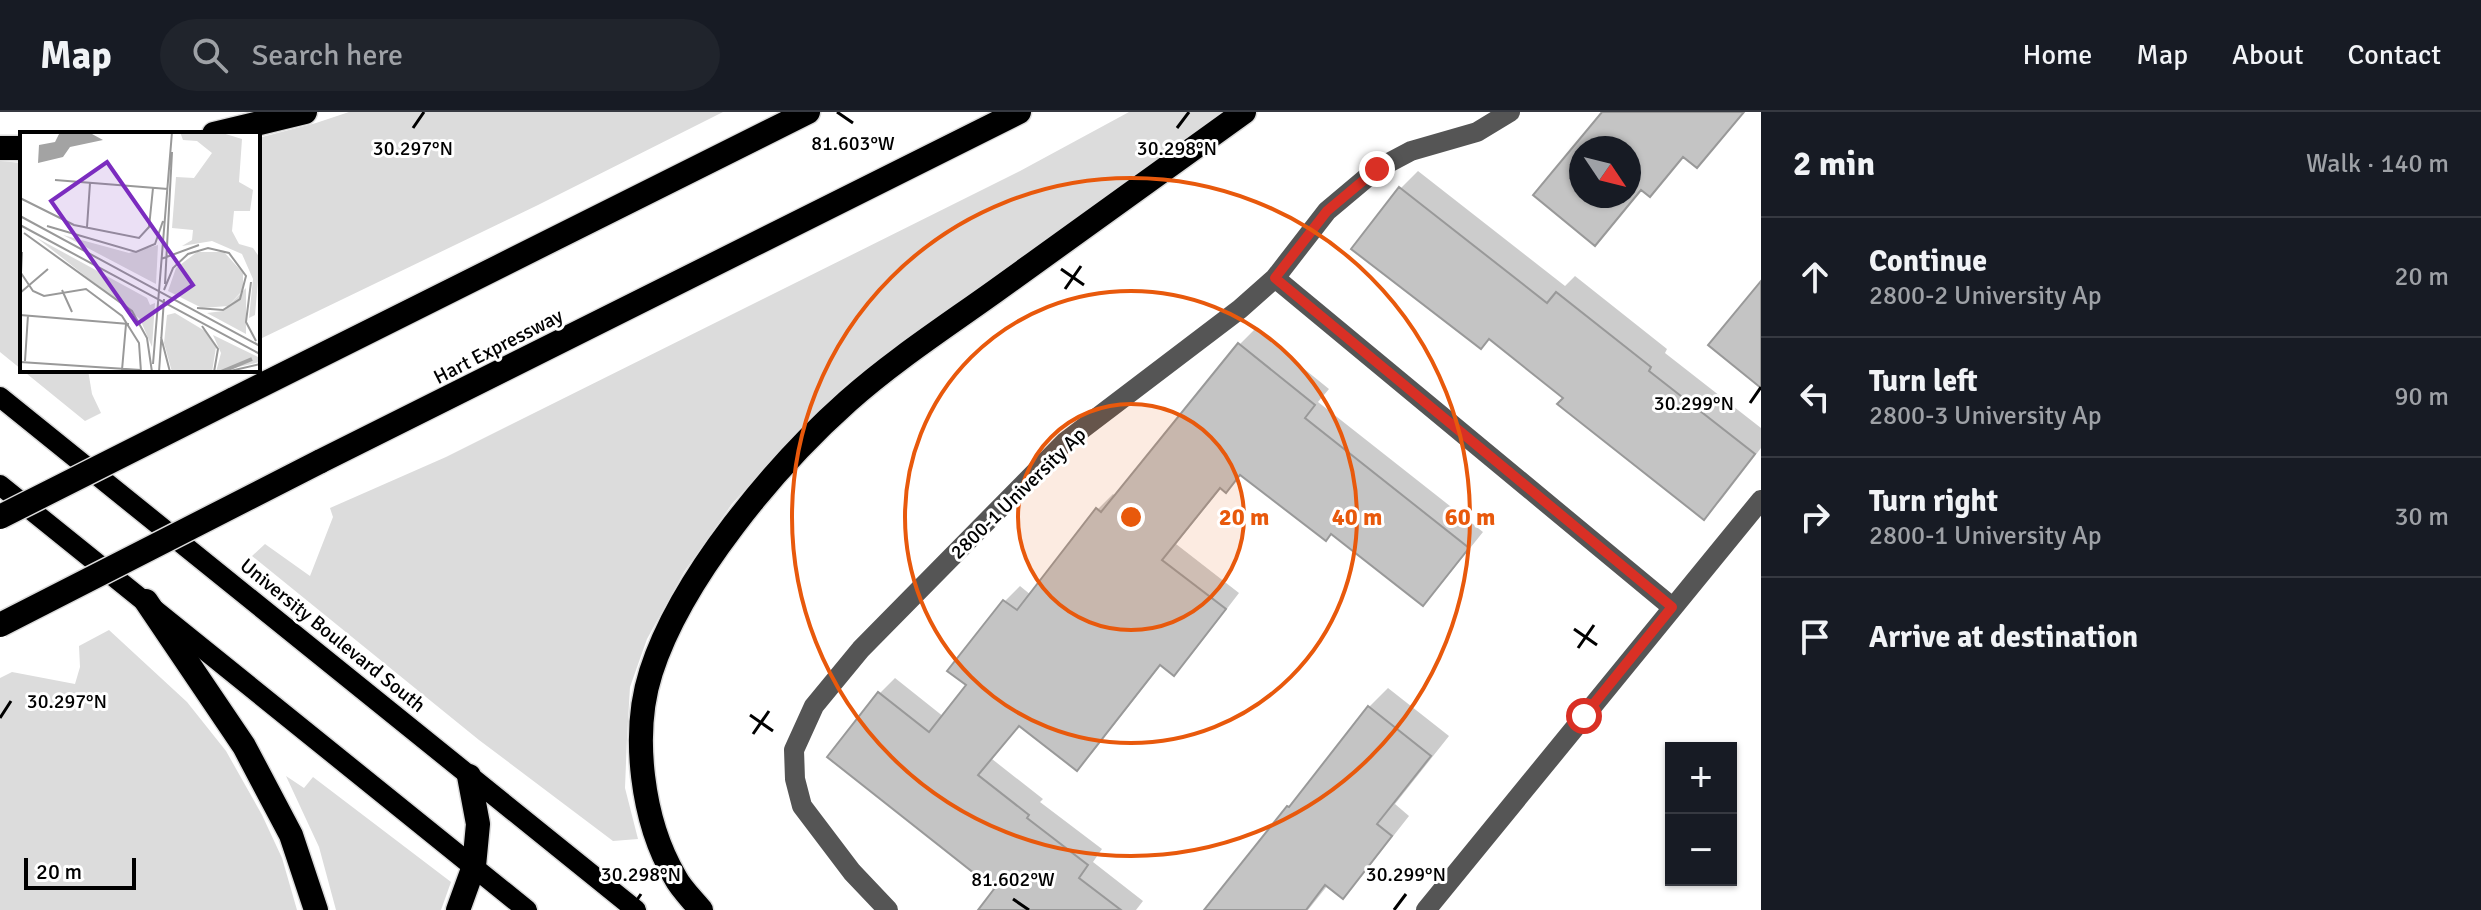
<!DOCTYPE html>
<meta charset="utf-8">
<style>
:root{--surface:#171b24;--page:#20242c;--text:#f1f3f6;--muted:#9ea1a6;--line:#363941}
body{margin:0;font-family:Signika,sans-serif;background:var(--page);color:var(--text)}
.controls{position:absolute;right:24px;bottom:24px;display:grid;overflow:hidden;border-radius:0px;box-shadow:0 2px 6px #0004}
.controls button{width:72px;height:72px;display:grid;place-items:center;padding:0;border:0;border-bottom:2px solid var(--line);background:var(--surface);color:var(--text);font:40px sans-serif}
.compass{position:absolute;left:1569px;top:24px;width:72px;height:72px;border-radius:50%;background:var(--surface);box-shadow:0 2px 6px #0004;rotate:125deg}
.scale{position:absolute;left:24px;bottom:20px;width:112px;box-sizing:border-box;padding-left:8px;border:4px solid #000;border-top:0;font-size:22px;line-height:28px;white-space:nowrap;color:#000;-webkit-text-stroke:6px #fff;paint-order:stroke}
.stop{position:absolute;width:24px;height:24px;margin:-18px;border:6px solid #d93025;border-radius:50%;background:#fff}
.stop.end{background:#d93025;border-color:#fff;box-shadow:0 2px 8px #0008}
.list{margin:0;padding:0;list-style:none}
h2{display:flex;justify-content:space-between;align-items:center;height:104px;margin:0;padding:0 32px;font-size:34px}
h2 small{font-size:26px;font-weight:400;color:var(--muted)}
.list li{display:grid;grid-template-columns:52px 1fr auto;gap:24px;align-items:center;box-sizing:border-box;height:120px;padding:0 32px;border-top:2px solid var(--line)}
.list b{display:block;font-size:30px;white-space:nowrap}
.list p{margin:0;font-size:26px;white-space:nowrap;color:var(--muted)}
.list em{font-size:26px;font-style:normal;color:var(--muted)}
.icon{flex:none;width:44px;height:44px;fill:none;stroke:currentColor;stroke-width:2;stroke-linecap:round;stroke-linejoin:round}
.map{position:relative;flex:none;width:1761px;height:798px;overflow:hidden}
header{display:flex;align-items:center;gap:48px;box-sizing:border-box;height:112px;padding:0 40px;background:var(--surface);border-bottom:2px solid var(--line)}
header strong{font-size:38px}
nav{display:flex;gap:44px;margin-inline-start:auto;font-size:28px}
.search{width:560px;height:72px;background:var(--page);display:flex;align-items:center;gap:20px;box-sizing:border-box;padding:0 28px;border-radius:44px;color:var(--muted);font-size:30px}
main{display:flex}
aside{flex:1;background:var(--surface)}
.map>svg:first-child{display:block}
.green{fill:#dcdcdc}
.shadow{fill:#0003}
.building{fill:#c4c4c4;stroke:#999;stroke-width:2;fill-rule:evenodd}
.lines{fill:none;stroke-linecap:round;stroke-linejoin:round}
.major-casing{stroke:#dbdbdb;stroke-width:23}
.highway-casing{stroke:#dbdbdb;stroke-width:27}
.minor{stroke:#555;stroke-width:20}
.major{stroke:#000;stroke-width:20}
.highway{stroke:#000;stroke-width:24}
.highway-bridge-casing{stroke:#dbdbdb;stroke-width:27;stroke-linecap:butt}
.highway-bridge{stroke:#000;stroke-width:24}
.route{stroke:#d93025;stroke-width:10}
.ticks{fill:none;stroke:#000;stroke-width:3}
.ring{fill:none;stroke:#e8590c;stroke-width:4}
.labels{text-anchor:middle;stroke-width:6;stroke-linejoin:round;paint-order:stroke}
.street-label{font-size:20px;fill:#000;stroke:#fff}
.inset-river{fill:none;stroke:#a3a3a3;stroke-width:4}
.inset-road{fill:none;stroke:#999;stroke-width:2}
.view{fill:#7b2cbf;fill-opacity:0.15;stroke:#7b2cbf;stroke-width:4}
.inset-edge{fill:none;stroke:#000;stroke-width:4}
.ticks-label{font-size:20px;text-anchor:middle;fill:#000;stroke:#fff;stroke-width:6;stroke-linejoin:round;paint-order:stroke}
.centre{fill:#e8590c;stroke:#fff;stroke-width:4}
.ring-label{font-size:24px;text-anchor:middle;font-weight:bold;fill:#e8590c;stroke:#fff;stroke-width:6;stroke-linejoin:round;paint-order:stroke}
</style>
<header>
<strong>Map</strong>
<div class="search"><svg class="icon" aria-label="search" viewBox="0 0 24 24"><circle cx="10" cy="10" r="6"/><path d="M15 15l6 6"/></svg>Search here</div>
<nav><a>Home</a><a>Map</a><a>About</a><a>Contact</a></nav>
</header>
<main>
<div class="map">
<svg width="1761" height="798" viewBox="0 0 1761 798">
<rect width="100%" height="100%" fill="#fff"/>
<!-- green -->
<path class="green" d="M349,0H723L538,93L258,228V26L316,11Z
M1129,0H1222L849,270L794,323L732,392L684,460L647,527L630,575L627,626L625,676L638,727L613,729L479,628L252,444L265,432L310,464L333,405L330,396L446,345L1020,59Z
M0,49L22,51V258H88L92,282L101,301L85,309L0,240Z
M109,518L187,590L226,639L262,703L282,746L297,798H0V566L12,560L75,572L80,555L79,534Z
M286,664L304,676L313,665L451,770L441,798H336L319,735Z"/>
<!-- shadow -->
<path class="shadow" d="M1418,59L1565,174L1575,164L1667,237L1665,241L1761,316V336L1721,388L1703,405L1566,285L1400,77Z
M1255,217L1329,277L1318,290L1483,420L1438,476L1423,491L1332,420L1242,362L1226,378L1222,375L1176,432L1239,481L1189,546L1173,562L1162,552L1092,641L1077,656L1020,613L992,647L1043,687L1040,690L1102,737L1093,750L1143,789L1136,798H995L997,777L830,644L880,581L895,566L944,605L969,573L950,558L1005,489L1020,474L1031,483L1098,397L1113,382L1116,385L1240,232Z
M1388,576L1449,624L1395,692L1409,704L1361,765L1342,784L1328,773L1308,798H1216L1289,695L1303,681L1369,595Z"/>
<!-- building -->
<path class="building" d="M1602,0H1744L1697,56L1683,45L1650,85L1641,78L1595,134L1533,83ZM1581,36H1629V84H1581Z
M1399,75L1547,191L1556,180L1651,255L1649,259L1755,342L1704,408L1557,292L1563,286L1489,227L1481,237L1351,137Z
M1761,169V276L1708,233Z
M1238,231L1315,293L1305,306L1469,436L1423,494L1331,422L1326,429L1240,363L1226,381L1220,376L1162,448L1226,497L1174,564L1160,553L1077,659L1019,614L978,663L1029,703L1027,706L1088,753L1079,766L1121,798H978L994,777L827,645L878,580L929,620L966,573L947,559L1003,488L1017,498L1096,396L1101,400Z
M1368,594L1431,644L1377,712L1392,724L1343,787L1325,773L1306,798H1204L1287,694L1289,695Z"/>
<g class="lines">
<defs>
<path id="major" d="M0,285L636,798
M0,373L527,798"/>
<path id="highway" d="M214,22L305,0
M0,36H22
M232,288L808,0
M319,350L1019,0
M146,489L244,634L291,723L316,798
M458,798L474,754L478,712L469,664
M701,798C693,788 681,777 675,765C642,709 631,622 651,560C681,466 775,354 848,289C893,249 945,215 994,180C1077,120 1160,60 1244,0"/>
</defs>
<!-- major casing -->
<use href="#major" class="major-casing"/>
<!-- highway casing -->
<use href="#highway" class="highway-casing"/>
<!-- minor -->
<path class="minor" d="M1275,166L1672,495
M888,798L852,760L802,694L795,667L794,638L814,594L861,537L1065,330L1240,197L1275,166L1327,99L1377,57L1411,39L1477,20L1510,0
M1426,798L1761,388"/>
<!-- major -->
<use href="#major" class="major"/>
<!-- highway -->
<use href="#highway" class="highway"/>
<defs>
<path id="highway-bridge" d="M0,405L232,288
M0,513L319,350"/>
</defs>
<!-- highway-bridge casing -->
<use href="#highway-bridge" class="highway-bridge-casing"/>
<!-- highway-bridge -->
<use href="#highway-bridge" class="highway-bridge"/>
</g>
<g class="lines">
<!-- route -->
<path class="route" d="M1377,57L1327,99L1275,166L1672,495L1584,604"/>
</g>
<!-- ticks -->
<path class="ticks" d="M837,0L853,11M413,16L424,0M1177,16L1189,0M1061,157L1084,173M1065,177L1081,154M1750,291L1761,275M1574,517L1597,533M1578,536L1594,513M750,603L773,619M0,606L11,589M753,622L769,599M1013,787L1029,798M630,798L641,782M1394,798L1406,782"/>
<!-- distance rings -->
<circle cx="1131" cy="405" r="113" fill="#e8590c" fill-opacity=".12"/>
<g class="ring">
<circle cx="1131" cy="405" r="113"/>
<circle cx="1131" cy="405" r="226"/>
<circle cx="1131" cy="405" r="339"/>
</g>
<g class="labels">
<!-- street labels -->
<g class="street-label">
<text transform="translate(498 234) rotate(-27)" y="7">Hart Expressway</text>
<text transform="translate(1018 381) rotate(-44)" y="7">2800-1 University Ap</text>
<text transform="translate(333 523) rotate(39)" y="7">University Boulevard South</text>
</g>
</g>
<!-- overview -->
<g transform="translate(20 20)">
<rect width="240" height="240" fill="#fff"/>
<path d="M160,0H199L222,7L219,50L233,58L230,79H214L212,99L219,112L233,116L240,126L235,183L229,186L233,147L222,122L192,109L162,114L172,108L173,98L152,96L156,45L174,46L192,21L177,9L163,8ZM43,103L109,121L138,113L136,152ZM17,106L127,166L130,173L135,171L132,215L120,187ZM177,120H204L223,141V158L208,174L182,176L148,159L156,136ZM226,156V202L187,181L203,179ZM155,181L185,199L196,215L192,240H152L144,211L147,183ZM193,203L240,226V230L196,240L201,221Z" fill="#dcdcdc"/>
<path d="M40,0L72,2L83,8L50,15L43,25L18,31L19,13L35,10Z" fill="#a3a3a3"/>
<path class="inset-river" d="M201,240L232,227"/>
<path class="inset-road" d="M35,48L148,57M0,66L54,93L119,106L129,95L133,56M0,84L240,214M0,93L240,222M27,94L116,120L135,112L143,89M67,95L70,51M4,101L112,179L127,206L132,240M2,120L1,141L13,159L24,164L66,157L102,184L119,211L121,240M141,127L179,113M231,150L226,190L236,209M145,152L152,20M42,158L52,180M144,158L153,136L168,122L188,116L209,121L226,144L220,167L203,178L177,176M0,161L28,137M0,183L109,192M182,194L198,217L194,240M141,205L150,240M5,229L8,183M0,230L121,238M133,232L152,0M102,238L106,192M139,240L144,167M206,240L240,232"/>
<path class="view" d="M87,30L173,153L117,192L31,69Z"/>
<rect width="240" height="240" class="inset-edge"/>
</g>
<g class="ticks-label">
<text x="853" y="38">81.603°W</text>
<text x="413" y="43">30.297°N</text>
<text x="1177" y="43">30.298°N</text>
<text x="1694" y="298">30.299°N</text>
<text x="67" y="596">30.297°N</text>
<text x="641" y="769">30.298°N</text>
<text x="1406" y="769">30.299°N</text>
<text x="1013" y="774">81.602°W</text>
</g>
<circle cx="1131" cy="405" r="12" class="centre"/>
<g class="ring-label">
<text x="1244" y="413">20 m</text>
<text x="1357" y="413">40 m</text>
<text x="1470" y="413">60 m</text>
</g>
</svg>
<div class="controls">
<button>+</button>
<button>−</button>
</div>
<svg class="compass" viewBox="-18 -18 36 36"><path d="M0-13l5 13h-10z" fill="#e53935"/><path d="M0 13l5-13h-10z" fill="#9ea1a6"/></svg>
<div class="scale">20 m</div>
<div class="stop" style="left:1584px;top:604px"></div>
<div class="stop end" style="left:1377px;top:57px"></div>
</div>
<aside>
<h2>2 min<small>Walk · 140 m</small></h2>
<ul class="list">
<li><svg class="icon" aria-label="ahead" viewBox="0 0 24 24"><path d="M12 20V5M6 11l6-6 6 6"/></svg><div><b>Continue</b><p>2800-2 University Ap</p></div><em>20 m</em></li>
<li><svg class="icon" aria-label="left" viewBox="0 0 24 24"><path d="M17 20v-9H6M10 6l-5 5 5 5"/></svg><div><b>Turn left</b><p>2800-3 University Ap</p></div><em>90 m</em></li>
<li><svg class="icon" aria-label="right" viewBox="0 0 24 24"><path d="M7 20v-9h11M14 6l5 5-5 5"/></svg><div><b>Turn right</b><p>2800-1 University Ap</p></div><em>30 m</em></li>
<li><svg class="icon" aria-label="arrive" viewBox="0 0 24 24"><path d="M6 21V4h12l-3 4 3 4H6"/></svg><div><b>Arrive at destination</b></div></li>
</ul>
</aside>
</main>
